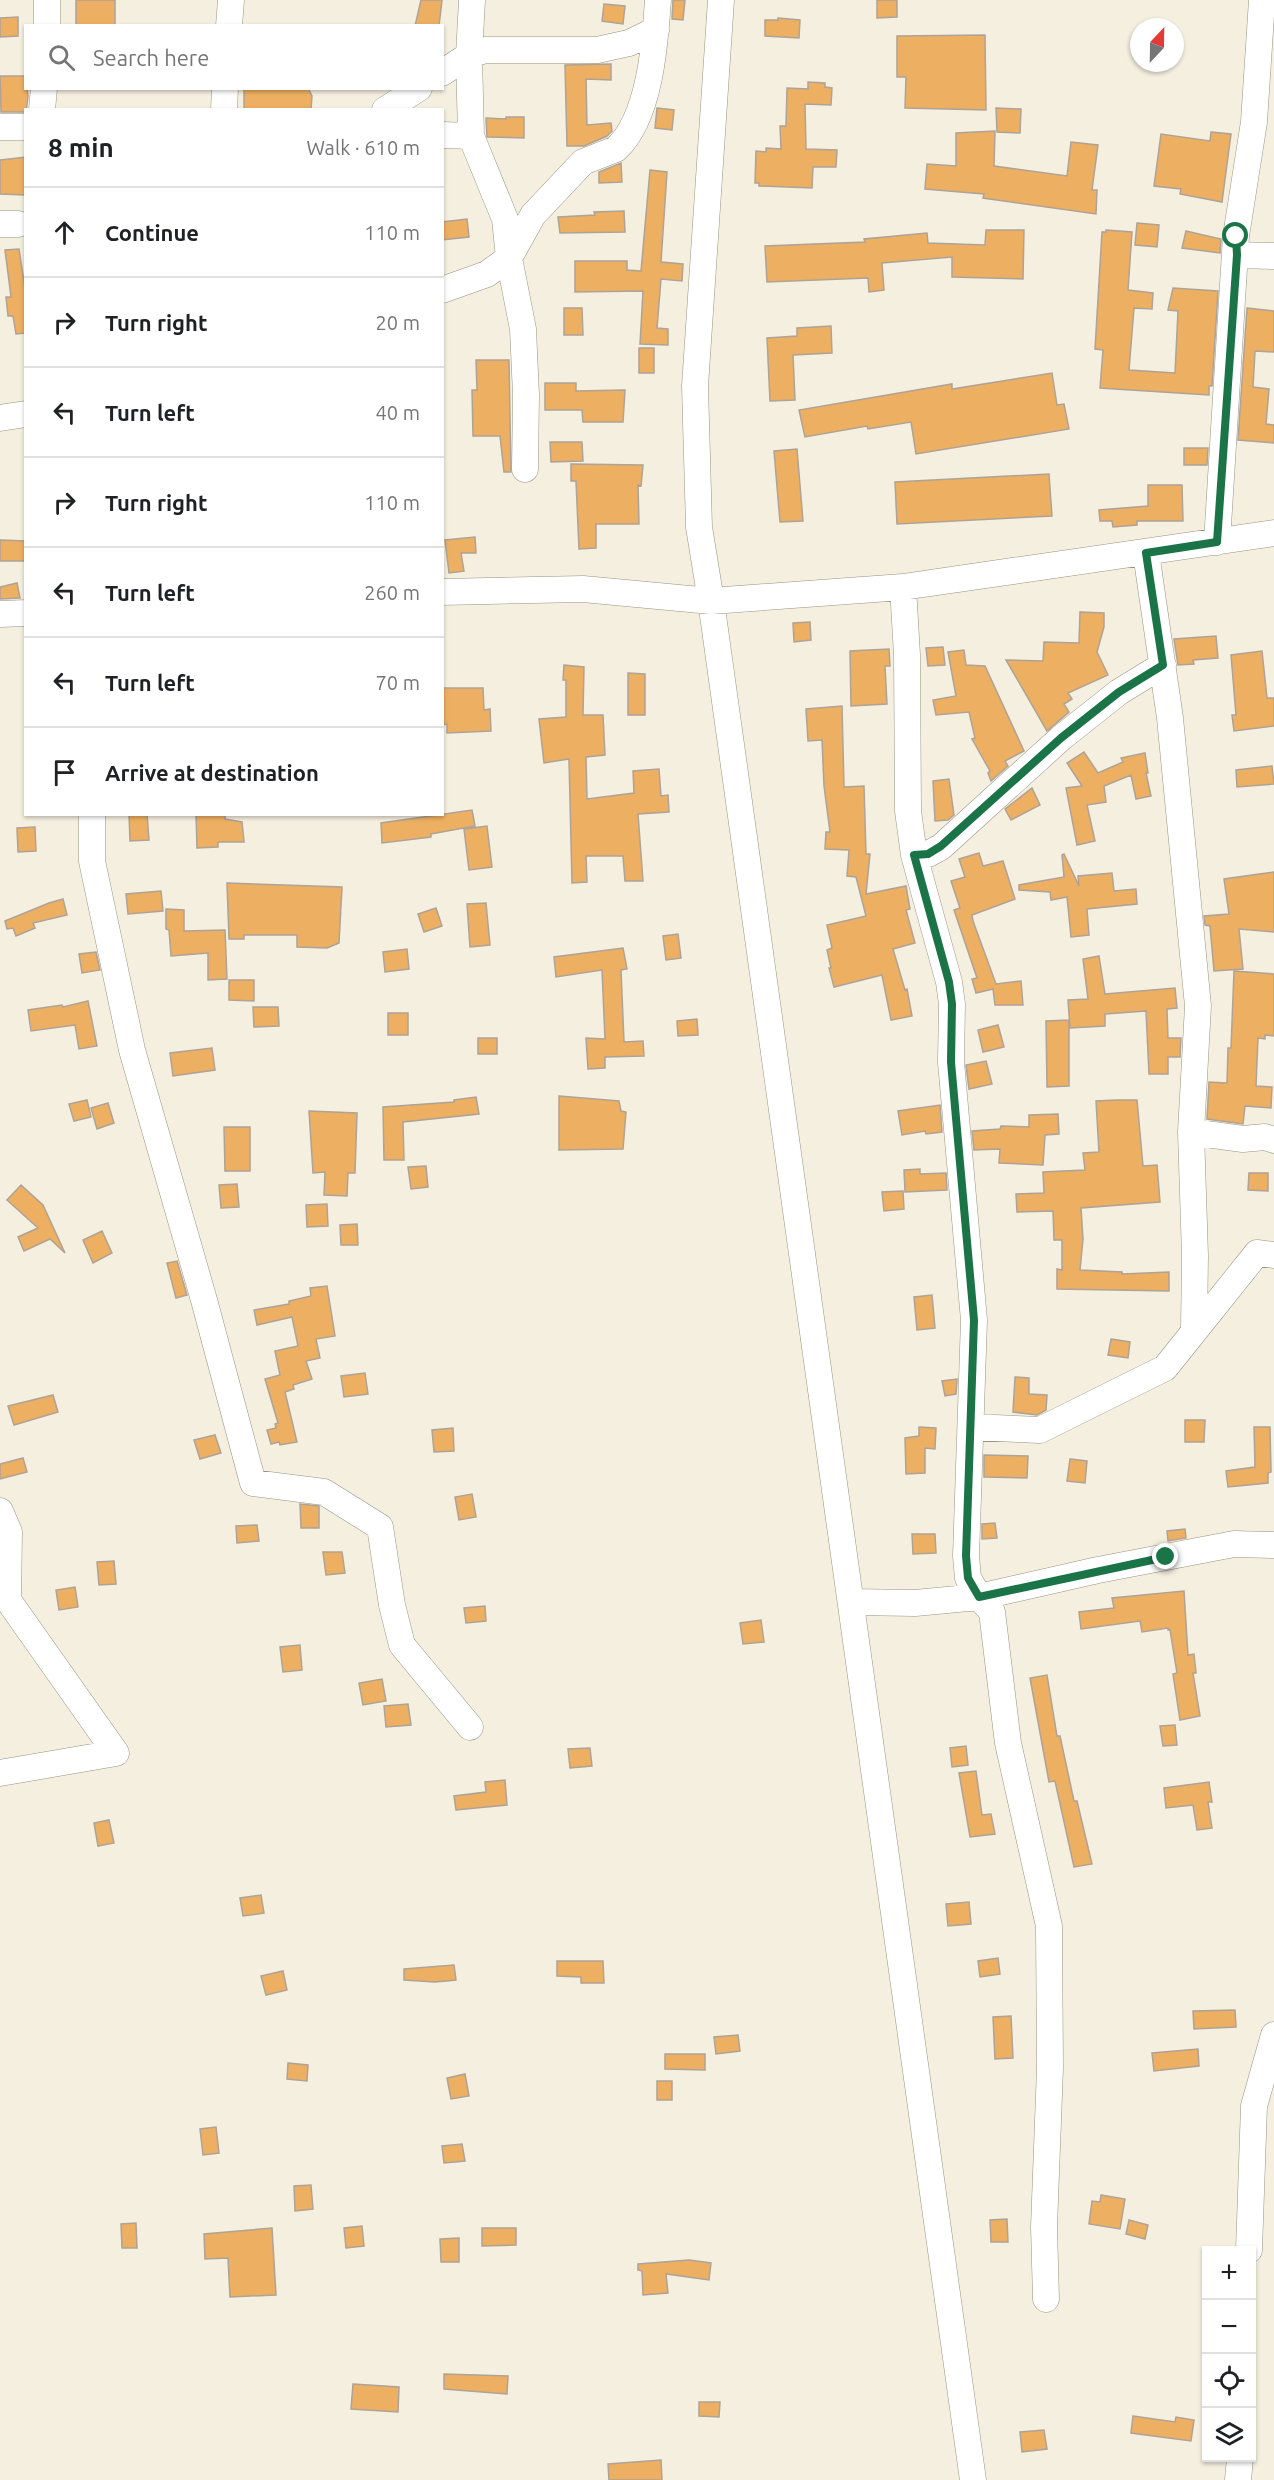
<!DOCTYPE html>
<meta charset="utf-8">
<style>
:root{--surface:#fff;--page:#f2f2f2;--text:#202124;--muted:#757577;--line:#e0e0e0}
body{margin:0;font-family:Ubuntu,sans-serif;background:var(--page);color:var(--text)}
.controls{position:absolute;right:18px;bottom:18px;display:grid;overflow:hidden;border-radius:0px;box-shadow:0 2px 4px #0004}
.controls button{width:54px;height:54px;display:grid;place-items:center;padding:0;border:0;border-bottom:2px solid var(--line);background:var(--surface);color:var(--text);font:30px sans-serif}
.compass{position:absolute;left:1130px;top:18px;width:54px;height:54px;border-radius:50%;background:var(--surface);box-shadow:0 2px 4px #0004;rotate:22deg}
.stop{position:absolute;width:18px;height:18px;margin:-14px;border:4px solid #1a7448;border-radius:50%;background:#fff}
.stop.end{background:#1a7448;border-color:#fff;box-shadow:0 2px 6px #0008}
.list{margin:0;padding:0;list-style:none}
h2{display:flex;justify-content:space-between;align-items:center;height:78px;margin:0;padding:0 24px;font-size:26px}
h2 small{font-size:20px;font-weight:400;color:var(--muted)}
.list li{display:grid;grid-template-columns:39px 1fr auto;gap:18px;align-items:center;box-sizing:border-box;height:90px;padding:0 24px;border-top:2px solid var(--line)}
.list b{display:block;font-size:22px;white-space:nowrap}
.list em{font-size:20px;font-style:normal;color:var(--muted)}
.icon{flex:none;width:33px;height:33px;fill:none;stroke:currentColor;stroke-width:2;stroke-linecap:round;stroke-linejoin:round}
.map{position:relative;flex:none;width:1274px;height:2480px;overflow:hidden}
.search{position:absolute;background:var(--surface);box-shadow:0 2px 4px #0004;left:24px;top:24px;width:420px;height:66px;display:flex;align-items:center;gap:15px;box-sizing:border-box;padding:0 21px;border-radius:0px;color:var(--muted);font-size:22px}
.panel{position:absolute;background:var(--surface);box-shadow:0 2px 4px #0004;left:24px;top:108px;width:420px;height:708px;border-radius:0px}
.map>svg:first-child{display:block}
.building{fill:#edaf61;stroke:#aea396;stroke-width:1.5}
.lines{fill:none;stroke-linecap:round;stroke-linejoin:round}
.minor-casing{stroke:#999385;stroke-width:27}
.minor{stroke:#fff;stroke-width:26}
.route{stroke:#1a7448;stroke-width:8}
</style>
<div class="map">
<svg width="1274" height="2480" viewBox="0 0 1274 2480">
<rect width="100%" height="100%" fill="#f5efdf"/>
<!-- building -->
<path class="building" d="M76,0H115V26H76Z
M421,0H442L439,26H415Z
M673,0H685L683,20L672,19Z
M877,0H897V17L877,18Z
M604,4L625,6L623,24L602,21Z
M18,17V36L0,37V18Z
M778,18L800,20L799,38L765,36V20H778Z
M985,35L986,110L905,108L906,77H897V36Z
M611,64V80L586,79L587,125L611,123L612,131L607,136L584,146H567L565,65Z
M0,76H26L28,96L26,112H1Z
M808,82L825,83V87L832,88L831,105L805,104L806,149L837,150L836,167H813L812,188L759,186V183H755L756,151L766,152V148L781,149L780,126H786L787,88L808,89Z
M244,88H308L312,96L311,110H244Z
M657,108L674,110L672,130L655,128Z
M996,108L1021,109L1020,133L997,132Z
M506,117H524V138L487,137L486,118L506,119Z
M995,131L994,166L1067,176L1071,142L1098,145L1092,190H1097L1096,214L983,198L984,194L925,189L927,164L956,166V133Z
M1211,132L1231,134L1222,202L1180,194L1181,189L1154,186L1161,134L1210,141Z
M26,157L25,195L0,194V160Z
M621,163L622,182L599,183V172Z
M650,170L667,172L661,262L683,264L682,281L661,279L657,328L668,329V345L640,344L643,291L575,292V261H627V270L641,271Z
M624,211L625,232L560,233L558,217L595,215L594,212Z
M467,219L469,237L442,240V222Z
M1137,223L1159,225L1157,247L1135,245Z
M986,230H1024L1023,279L952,277V257L882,263L884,290L869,292L868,278L767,282L765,246L865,242L864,239L927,233L928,243L985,245Z
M1106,230L1132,232L1128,290L1153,293L1152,309L1134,308L1129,370L1175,373L1178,311L1168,310L1173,288L1218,291L1212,386H1209V395L1100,388L1103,350L1095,349L1102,232H1106Z
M1186,231L1221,239L1220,253L1182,248Z
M19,249L26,295V333L16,334L13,316H8L6,297H11L5,250Z
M564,308H582L583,335H564Z
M1247,308L1274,311V352L1255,351L1253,387L1269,389L1266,424L1274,425V443L1238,440Z
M831,326L832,353L793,355L795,400L770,401L767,338L797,336V328Z
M639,348H654V373H639Z
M476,360H509L511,472H504L500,436H473L472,390H477Z
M1052,373L1057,405L1064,404L1069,429L916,454L911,422L868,429L867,426L805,437L799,410L952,384V389Z
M545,383H576V391L625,390L623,422H583L582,410H545Z
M550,442H582L583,461L551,462Z
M1184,448H1208L1207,465H1184Z
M797,449L803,521L780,522L774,451Z
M571,464L643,465L641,486L638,485L639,524H596V548L579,549L576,481H571Z
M1049,474L1052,516L897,524L895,482Z
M1148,485H1182L1183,521H1137V525L1113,527L1112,521H1100L1099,510L1148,506Z
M475,537L476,553H461L464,571L449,573L445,540Z
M0,540L26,541V561H0Z
M17,583L20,598L0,599V587Z
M1080,612L1104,613V627L1097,652L1108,675L1068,693L1072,699L1064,704L1069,712L1047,731L1006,660L1043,661L1044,642L1079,643Z
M810,622L811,640L794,642L793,623Z
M1216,636L1218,658L1193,660L1194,664L1178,665L1174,639Z
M943,647L945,665L928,666L926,648Z
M889,649L890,666H885L887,704L851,706L850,651Z
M964,650L966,665L985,666L1024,751L1005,761L1008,766L991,781L988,773L990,771L972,739L975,738L969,712L936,715L933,700L956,696L948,652Z
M1262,651L1267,698H1274V726L1234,731L1232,715H1236L1231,655Z
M564,665L584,667L583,715H603L605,755L586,757L587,799L634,793L633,771L659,769L661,796L668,795L669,812L638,814L643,881H625L623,856H586L587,882L572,883L569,759L544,763L539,719L566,717V680H563Z
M628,673L645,674V715H628Z
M442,688H483L484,710L490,709L491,731L447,733V724L442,725Z
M842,706L844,787L864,786L866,854H870L866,894L906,886L910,909L906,910L915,943L893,949L905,990L907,989L912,1016L891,1020L882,975L834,987L829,968H831L827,950L832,948L827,925L866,916L856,877L847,876L849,850L825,849L826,832H830L824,786L822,740L808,741L806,709Z
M1084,752L1098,773L1123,762L1121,758L1145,753L1148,773H1146L1151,796L1136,799L1131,775L1104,786L1106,802L1087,805L1095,841L1077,845L1066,788L1082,786L1067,763Z
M1272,766L1274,784L1237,787L1236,770Z
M949,779L954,815L948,820L935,821L933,781Z
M1032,788L1040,805L1011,820L1005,809Z
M472,810L475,826L431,834V837L382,843L381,823Z
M129,814H147L149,840L130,841Z
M196,814H225V819L242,822L244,842H218V847L197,848Z
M487,826L492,867L469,870L464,829Z
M35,827L36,851L18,852L17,828Z
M979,853L983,866L1003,861L1015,899L972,915L973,921L996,984L1021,981L1023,1005H995L993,989L976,993L972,979L977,978L954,910L960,908L951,881L965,877L959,859Z
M1064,854L1079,886L1078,876L1112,873L1114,891L1136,889L1137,904L1087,909L1089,935L1071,937L1067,897L1051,900L1050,892L1019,890V885L1064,877L1062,855Z
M1274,872V932L1239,929L1243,969L1214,971L1210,926L1205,925L1204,916L1229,914L1224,879Z
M227,883L342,887L339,943L327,948L297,947V935H244V939H229Z
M161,891L163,911L128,914L126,894Z
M63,899L67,915L33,923L35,928L16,936L13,928L7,929L5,921L49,903Z
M486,903L490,945L470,947L467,904Z
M436,908L442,926L424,932L418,914Z
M166,909L184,910V931L225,930L227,979L208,980V953L171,956L169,930L166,929Z
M678,934L681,958L666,960L663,936Z
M623,948L627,969L621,970L624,1042L643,1041L644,1056L605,1057V1068L588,1069L586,1038L605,1039L602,970L556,977L554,957Z
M407,949L409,969L385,972L383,952Z
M96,952L100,970L82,973L79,954Z
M1099,956L1105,994L1175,988L1177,1008L1167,1009L1168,1038H1181L1180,1057H1168V1074H1149L1146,1011L1105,1014V1026L1070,1028L1068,1000L1088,999L1083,959Z
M1234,971L1274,974V1036L1265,1035V1039L1258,1038L1256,1086L1272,1087L1271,1108L1245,1106L1243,1124L1207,1119L1209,1082L1227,1083L1228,1048H1231Z
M229,980H254V1001L229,1000Z
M88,1001L97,1046L79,1049L75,1025L31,1031L28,1010L62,1005L63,1007Z
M253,1007H278L279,1026L254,1027Z
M388,1013H408V1035H388Z
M697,1019L698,1035L678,1036L677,1021Z
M1069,1020V1086L1047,1087L1046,1021Z
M998,1025L1004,1047L983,1052L978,1030Z
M478,1038H497V1054H478Z
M212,1048L215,1070L173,1076L170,1053Z
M986,1061L992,1084L969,1089L966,1065Z
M559,1096L619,1101L621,1111L626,1112L623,1149L559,1150Z
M476,1097L479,1114L403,1122L404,1160H384L383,1107L454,1102V1100Z
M87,1100L91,1117L74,1121L69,1104Z
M1117,1100H1137L1143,1166L1157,1165L1160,1202L1081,1208L1083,1239L1080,1270L1122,1272V1274L1169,1272V1291L1057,1289V1269L1062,1270V1240H1054L1053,1211L1017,1212L1016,1194L1044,1193L1043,1172L1085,1170L1083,1153L1099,1152L1096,1101Z
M108,1103L114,1123L97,1129L91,1108Z
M940,1105L942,1132L926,1134L925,1131L902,1135L898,1111Z
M309,1111L357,1113L355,1173H348L347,1196L324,1195L325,1172L313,1173Z
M1058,1114L1059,1134L1045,1135L1043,1165L999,1163L1000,1149L974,1150L972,1131L1000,1129L1001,1126L1029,1127V1115Z
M224,1127H250V1171H225Z
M426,1166L428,1187L411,1189L408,1167Z
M920,1169V1174L946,1173L947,1190L905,1192L904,1170Z
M1249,1173H1268V1191L1248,1190Z
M237,1184L239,1207L221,1208L219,1185Z
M21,1185L43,1205L65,1253L50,1239L24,1251L18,1237L38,1228L7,1200Z
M903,1191L904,1209L884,1211L882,1192Z
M327,1204L328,1226L307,1227L306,1205Z
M357,1224L358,1245H341L340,1225Z
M102,1231L112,1253L93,1263L83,1240Z
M177,1261L187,1295L176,1298L167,1263Z
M327,1286L335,1336L316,1339L320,1358L306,1361L312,1379L293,1385L294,1389L285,1392L297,1442L280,1445L279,1442L271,1444L267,1430L276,1428L275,1424L278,1423L265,1379L280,1375L275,1351L298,1346L292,1317L257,1325L254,1310L289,1304V1301L311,1296L310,1288Z
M932,1295L935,1328L917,1330L914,1297Z
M1111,1339L1130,1342L1128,1358L1108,1355Z
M365,1373L368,1394L344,1397L341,1376Z
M1015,1377L1029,1378V1394L1047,1395L1046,1410L1037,1415L1013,1412Z
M957,1379L956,1394L945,1396L942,1381Z
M53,1395L58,1412L14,1425L8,1406Z
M1185,1420H1205L1204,1442H1185Z
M919,1427L936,1428L935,1449L925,1448V1473L906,1474L905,1438L919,1436Z
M1254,1427H1270L1271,1472L1268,1473V1483L1228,1487L1226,1471L1255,1467Z
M453,1428L454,1451L434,1452L432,1430Z
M215,1435L221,1453L200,1459L194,1440Z
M984,1455L1028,1456L1027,1478L984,1477Z
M23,1458L27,1472L0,1479V1464Z
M1070,1459L1087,1461L1085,1483L1067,1481Z
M472,1494L476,1517L459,1520L455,1497Z
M300,1504L319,1506V1528H301Z
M995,1523L997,1538L982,1539V1524Z
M257,1525L259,1541L237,1543L236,1526Z
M1185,1529L1186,1538L1168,1541L1167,1531Z
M912,1534H935L936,1553L913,1554Z
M323,1552H342L345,1573L326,1575Z
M114,1561L116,1584L99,1585L97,1562Z
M75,1587L78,1607L59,1610L56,1590Z
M1184,1591L1188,1655L1194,1654L1196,1673H1193L1200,1716L1180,1720L1173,1674L1177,1673L1170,1630H1168V1628L1142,1632L1140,1621L1081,1629L1079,1612L1114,1608L1112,1598Z
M485,1606L486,1621L466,1623L464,1608Z
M761,1620L764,1642L743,1644L740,1623Z
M300,1645L302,1670L283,1672L280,1647Z
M1047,1675L1057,1736H1060L1074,1801H1077L1092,1864L1074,1867L1055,1781L1049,1782L1030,1678Z
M382,1679L386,1701L363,1705L359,1683Z
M408,1704L411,1725L386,1727L384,1706Z
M1175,1725L1177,1745L1163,1746L1160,1726Z
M966,1746L968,1765L952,1767L950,1748Z
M590,1748L592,1766L570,1768L568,1749Z
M976,1771L982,1815L991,1814L995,1834L970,1837L959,1773Z
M505,1780L507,1805L456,1810L454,1796L486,1792L485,1782Z
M1209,1782L1212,1802H1208L1212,1828L1197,1830L1193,1805L1166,1808L1164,1788Z
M109,1820L114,1843L98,1846L94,1823Z
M261,1895L264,1913L243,1916L240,1898Z
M969,1902L971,1924L948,1926L946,1904Z
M998,1958L1000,1974L980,1977L978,1961Z
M557,1961H603L604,1983H581V1977L557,1976Z
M454,1965L456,1980L435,1982L404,1980V1969Z
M283,1971L287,1990L266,1995L261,1976Z
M1235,2010L1236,2027L1194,2029L1193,2011Z
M1011,2016L1013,2058L995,2059L993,2017Z
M738,2035L740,2051L716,2054L714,2037Z
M1198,2049L1199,2066L1154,2071L1152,2053Z
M665,2054H705V2070L665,2069Z
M288,2063L308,2065L307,2081L287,2079Z
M465,2074L469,2096L451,2099L447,2078Z
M657,2081H672V2100H657Z
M216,2127L219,2153L203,2155L200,2129Z
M462,2144L465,2161L444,2163L442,2146Z
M311,2185L313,2209L295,2211L294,2186Z
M1101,2195L1125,2199L1120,2229L1089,2224L1092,2201L1100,2202Z
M1007,2219L1008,2242H991L990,2220Z
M1129,2220L1148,2225L1145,2239L1126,2234Z
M136,2223L137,2248H122L121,2224Z
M362,2226L364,2246L346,2248L344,2228Z
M272,2228L276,2295L230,2297L228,2258L205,2259L204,2234Z
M482,2228H516V2245L482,2246Z
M459,2238V2262H441L440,2239Z
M689,2260L711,2263L709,2280L666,2274L668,2293L643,2295L642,2271L638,2270V2264Z
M444,2374L508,2376L507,2394L444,2389Z
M353,2384L399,2387L398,2412L351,2409Z
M699,2402H720L719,2417L699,2416Z
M1133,2416L1175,2422L1176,2417L1194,2420L1191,2441L1131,2433Z
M1044,2430L1047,2449L1022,2452L1020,2432Z
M661,2460L662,2480H609L608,2464Z"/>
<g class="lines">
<defs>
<path id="minor" d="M472,0L469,55L471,136L505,219L509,258L523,329L526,395L525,469
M721,0L695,386L699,527L711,601L973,2480
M47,26V0
M229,26L231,0
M442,73L469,55L485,50H597L629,43L656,30
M42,110L44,88
M224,110L225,88
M385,110L419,88
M0,127H26
M442,135L471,136
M0,224H18
M1237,255L1274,256
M442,290L487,274L509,258L533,215L583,162L616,149C650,118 655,44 658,0
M0,418L26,414
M1217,542L1236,236L1254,122L1262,0
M1146,553L1170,718L1198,1006L1191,1132L1195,1256L1194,1330
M903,587L907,655L908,811L914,855L949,982L952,1004L951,1062L974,1320L966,1556L968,1578L979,1597L1098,1570L1234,1544L1274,1545
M442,592L583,589L711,601L903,587L1274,533
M0,614L26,613
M92,814V861L132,1050L204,1300L253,1483L324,1492L380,1527L392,1605L402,1645L470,1727
M914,855L928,854L941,847L1061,738L1119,692L1163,665
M1191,1132L1243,1139L1265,1137L1274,1140
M971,1427L1040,1430L1165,1368L1257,1253L1274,1255
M0,1511L9,1532L8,1600L116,1753L0,1773
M851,1602L915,1603L979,1597L992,1612L1008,1743L1049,1926L1050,2068L1044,2227L1046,2299
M1249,2250L1254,2106L1274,2035
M1238,2480L1240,2458"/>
</defs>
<!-- minor casing -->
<use href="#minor" class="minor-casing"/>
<!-- minor -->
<use href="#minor" class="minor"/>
</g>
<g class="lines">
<!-- route -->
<path class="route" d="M1166,1557L979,1597L968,1578L966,1556L974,1320L951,1062L952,1004L949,982L914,855L928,854L941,846L1061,738L1119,692L1163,665L1146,553L1217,542L1237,255L1236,236"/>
</g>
</svg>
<div class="controls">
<button>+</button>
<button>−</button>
<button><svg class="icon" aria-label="locate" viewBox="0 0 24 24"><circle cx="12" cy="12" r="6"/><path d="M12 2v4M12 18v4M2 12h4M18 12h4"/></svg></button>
<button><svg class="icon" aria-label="layers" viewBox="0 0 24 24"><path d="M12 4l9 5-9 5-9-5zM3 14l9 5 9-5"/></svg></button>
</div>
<svg class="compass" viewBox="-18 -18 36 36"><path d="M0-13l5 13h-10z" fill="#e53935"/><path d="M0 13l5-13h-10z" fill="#757577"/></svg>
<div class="stop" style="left:1236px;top:236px"></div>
<div class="stop end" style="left:1166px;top:1557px"></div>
<div class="search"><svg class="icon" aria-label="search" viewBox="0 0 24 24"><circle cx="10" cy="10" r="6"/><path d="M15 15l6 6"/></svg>Search here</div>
<section class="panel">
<h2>8 min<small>Walk · 610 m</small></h2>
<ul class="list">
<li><svg class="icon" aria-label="ahead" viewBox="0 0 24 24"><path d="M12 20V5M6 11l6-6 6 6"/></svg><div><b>Continue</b></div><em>110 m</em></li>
<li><svg class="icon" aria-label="right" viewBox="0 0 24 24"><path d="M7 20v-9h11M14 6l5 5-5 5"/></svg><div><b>Turn right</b></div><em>20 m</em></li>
<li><svg class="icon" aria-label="left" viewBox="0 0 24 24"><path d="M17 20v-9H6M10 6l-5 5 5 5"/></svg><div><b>Turn left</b></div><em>40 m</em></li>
<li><svg class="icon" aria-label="right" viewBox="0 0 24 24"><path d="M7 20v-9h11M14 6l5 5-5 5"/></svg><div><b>Turn right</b></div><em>110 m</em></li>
<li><svg class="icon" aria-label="left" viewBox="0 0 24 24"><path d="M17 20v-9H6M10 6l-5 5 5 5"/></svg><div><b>Turn left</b></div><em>260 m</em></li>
<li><svg class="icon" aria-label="left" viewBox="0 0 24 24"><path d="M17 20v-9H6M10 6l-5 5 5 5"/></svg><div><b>Turn left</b></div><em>70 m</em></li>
<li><svg class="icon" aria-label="arrive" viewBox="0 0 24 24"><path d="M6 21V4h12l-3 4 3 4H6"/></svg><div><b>Arrive at destination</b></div></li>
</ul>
</section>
</div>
